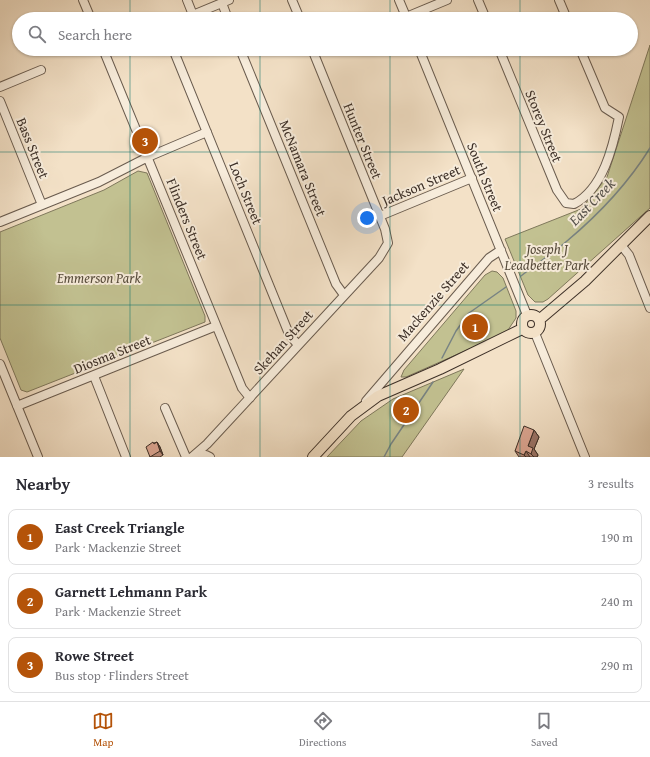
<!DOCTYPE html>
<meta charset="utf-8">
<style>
:root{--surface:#fff;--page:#f2f2f3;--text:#2b2b33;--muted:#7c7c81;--line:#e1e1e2;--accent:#b45309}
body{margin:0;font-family:"Gentium Book Plus",serif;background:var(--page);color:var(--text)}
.you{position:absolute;left:367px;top:218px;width:14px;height:14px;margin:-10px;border:3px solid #fff;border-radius:50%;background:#1a73e8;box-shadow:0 0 0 6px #1a73e833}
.badge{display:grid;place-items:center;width:26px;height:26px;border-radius:50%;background:var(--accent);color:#fff;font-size:13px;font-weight:700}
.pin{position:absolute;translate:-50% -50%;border:2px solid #fff;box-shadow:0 1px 4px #0006}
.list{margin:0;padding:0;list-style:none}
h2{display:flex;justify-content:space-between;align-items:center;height:52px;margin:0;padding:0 16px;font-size:17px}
h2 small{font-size:13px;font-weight:400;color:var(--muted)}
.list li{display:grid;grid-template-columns:26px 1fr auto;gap:12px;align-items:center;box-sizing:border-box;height:56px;margin:0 8px 8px;padding:0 8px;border:1px solid var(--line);border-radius:8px}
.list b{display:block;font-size:15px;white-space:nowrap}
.list p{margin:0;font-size:13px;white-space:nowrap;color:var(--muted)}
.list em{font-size:13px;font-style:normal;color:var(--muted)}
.icon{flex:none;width:22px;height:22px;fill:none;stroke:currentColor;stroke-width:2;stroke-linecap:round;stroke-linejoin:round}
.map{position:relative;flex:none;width:650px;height:457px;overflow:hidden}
.search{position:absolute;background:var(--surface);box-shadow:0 1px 3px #0004;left:12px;right:12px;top:12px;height:44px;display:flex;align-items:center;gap:10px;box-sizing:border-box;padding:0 14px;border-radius:22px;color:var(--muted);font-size:15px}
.sheet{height:244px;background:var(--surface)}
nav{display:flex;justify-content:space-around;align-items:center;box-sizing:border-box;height:56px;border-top:1px solid var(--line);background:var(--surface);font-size:11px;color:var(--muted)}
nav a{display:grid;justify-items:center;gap:2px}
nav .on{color:var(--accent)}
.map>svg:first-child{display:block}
.green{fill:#c2c191;stroke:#7f785c}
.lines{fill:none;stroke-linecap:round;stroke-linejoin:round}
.stream{stroke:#788383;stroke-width:1.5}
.minor-casing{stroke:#6a5c4f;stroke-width:10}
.major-casing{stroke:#3c2f27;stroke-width:12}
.minor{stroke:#f7ecdb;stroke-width:8}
.major{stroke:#f3e1c7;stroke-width:10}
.wall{fill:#bd8f7e;stroke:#3c2f27}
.shaded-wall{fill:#9a7466;stroke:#3c2f27}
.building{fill:#dca692;stroke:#3c2f27}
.grid{fill:none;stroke:#0f766e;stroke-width:1;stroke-opacity:0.55}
.labels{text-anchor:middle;stroke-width:4;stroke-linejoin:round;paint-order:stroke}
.street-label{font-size:14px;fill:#3c2f27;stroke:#f7ecdb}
.park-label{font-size:14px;font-style:italic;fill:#574c3c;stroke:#f7ecdb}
.water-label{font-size:15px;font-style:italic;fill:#55524d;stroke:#f7ecdb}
</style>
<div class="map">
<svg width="650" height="457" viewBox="0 0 650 457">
<rect width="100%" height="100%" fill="#f3e1c7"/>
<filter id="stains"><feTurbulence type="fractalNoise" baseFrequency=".005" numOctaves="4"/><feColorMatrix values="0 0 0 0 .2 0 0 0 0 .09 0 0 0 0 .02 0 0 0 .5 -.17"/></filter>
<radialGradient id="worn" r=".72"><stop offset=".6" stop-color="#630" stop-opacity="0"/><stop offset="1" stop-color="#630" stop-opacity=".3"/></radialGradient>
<!-- green -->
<path class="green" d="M650,45V208L548,299L543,302H535L528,295L505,239L581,209L607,177Z
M138,171L147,173L205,316V322L27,392L21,390L0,338V232L104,190Z
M492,271L497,272L503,278L516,311V318L508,330L483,343L406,377H401L404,370L485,275Z
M464,369L402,457H327L361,421L393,399Z"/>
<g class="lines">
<!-- stream -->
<path class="stream" d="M521,276C536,264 552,254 567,241C598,215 629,182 650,148
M442,358L456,331L469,313L506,287
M384,457L391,444L433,382"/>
<defs>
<path id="minor" d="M83,0L91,19
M187,0L193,15
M292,0L300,19
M399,0L407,19
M478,0L486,19
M559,0L567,19
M222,3L228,19
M406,17L447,0
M183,19L229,0
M103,49L242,388L250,398
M173,49L289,334L298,345
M240,49L336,284L344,295
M419,49L527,315
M499,49L557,190L566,203L574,204C603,189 613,147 619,117L605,108L580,49
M0,87L41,70
M0,101L42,205
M380,216L472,178
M0,222L99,182L148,157L207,132
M621,245L629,255L650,308
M535,333L585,457
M0,364L38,457
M94,376L126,457
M366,401L489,258L501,250
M17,406L216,326
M165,408L186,457
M192,457L207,444L379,258L388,243L385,229L312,49
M193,457L206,455L210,457"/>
<path id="major" d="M522 324a9 9 0 1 1 18 0a9 9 0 1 1-18 0Z
M539,320L585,281L650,216
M313,457L351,416L378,396L440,369L522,329"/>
</defs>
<!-- minor casing -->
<use href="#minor" class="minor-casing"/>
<!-- major casing -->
<use href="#major" class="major-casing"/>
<!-- minor -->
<use href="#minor" class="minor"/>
<!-- major -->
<use href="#major" class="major"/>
</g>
<!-- wall -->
<path class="wall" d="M534,430L539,437L534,449L538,455L537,457H519L515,451Z
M157,442L160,447L163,455L160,457H150L154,443Z"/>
<!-- shaded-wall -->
<path class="shaded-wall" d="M534,430L539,437L534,449L538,455L537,457H534L531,454L528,446Z
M157,442L160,447L163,455L160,451Z
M526,451L530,457H526L524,455Z"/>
<!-- building -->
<path class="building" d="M524,426L534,430L528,446L533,448L531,454L526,451L524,455L515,451Z
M153,442L154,444L157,442L160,451L150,457L146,447Z"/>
<!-- grid -->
<path class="grid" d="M130,0V19M260,0V19M390,0V19M520,0V19M130,49V457M260,49V457M390,49V457M520,49V457M0,152H650M0,305H650"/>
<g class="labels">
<!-- street labels -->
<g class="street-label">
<text transform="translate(544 126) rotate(68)" y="5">Storey Street</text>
<text transform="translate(363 141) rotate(68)" y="5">Hunter Street</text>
<text transform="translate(33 148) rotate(68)" y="5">Bass Street</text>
<text transform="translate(303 168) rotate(68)" y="5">McNamara Street</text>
<text transform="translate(485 177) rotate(68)" y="5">South Street</text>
<text transform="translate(421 185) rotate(-23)" y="5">Jackson Street</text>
<text transform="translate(246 193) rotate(68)" y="5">Loch Street</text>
<text transform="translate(187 219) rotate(68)" y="5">Flinders Street</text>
<text transform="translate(433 301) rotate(-49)" y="5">Mackenzie Street</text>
<text transform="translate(283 342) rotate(-48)" y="5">Skehan Street</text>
<text transform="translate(112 354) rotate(-22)" y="5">Diosma Street</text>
</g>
<!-- park labels -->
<g class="park-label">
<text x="547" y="254">Joseph J<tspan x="547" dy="16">Leadbetter Park</tspan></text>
<text x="99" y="283">Emmerson Park</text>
</g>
<!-- water labels -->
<g class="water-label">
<text transform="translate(592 202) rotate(-46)" y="5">East Creek</text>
</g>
</g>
<rect width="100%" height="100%" filter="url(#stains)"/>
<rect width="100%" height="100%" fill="url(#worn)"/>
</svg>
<div class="you"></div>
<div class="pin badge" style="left:475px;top:327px">1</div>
<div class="pin badge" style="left:406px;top:410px">2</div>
<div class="pin badge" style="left:145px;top:141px">3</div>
<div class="search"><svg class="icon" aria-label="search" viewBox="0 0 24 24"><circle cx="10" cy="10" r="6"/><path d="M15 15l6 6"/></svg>Search here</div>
</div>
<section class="sheet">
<h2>Nearby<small>3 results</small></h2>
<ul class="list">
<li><span class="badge">1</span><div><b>East Creek Triangle</b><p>Park · Mackenzie Street</p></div><em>190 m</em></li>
<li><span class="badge">2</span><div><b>Garnett Lehmann Park</b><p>Park · Mackenzie Street</p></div><em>240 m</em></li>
<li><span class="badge">3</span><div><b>Rowe Street</b><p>Bus stop · Flinders Street</p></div><em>290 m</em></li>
</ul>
</section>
<nav>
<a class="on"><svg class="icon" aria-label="map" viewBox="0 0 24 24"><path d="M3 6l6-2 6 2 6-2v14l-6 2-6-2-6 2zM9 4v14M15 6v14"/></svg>Map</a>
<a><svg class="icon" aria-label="directions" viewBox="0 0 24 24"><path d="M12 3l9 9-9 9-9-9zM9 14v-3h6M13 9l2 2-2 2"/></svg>Directions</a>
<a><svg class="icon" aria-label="saved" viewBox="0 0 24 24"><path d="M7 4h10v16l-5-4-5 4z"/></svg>Saved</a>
</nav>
